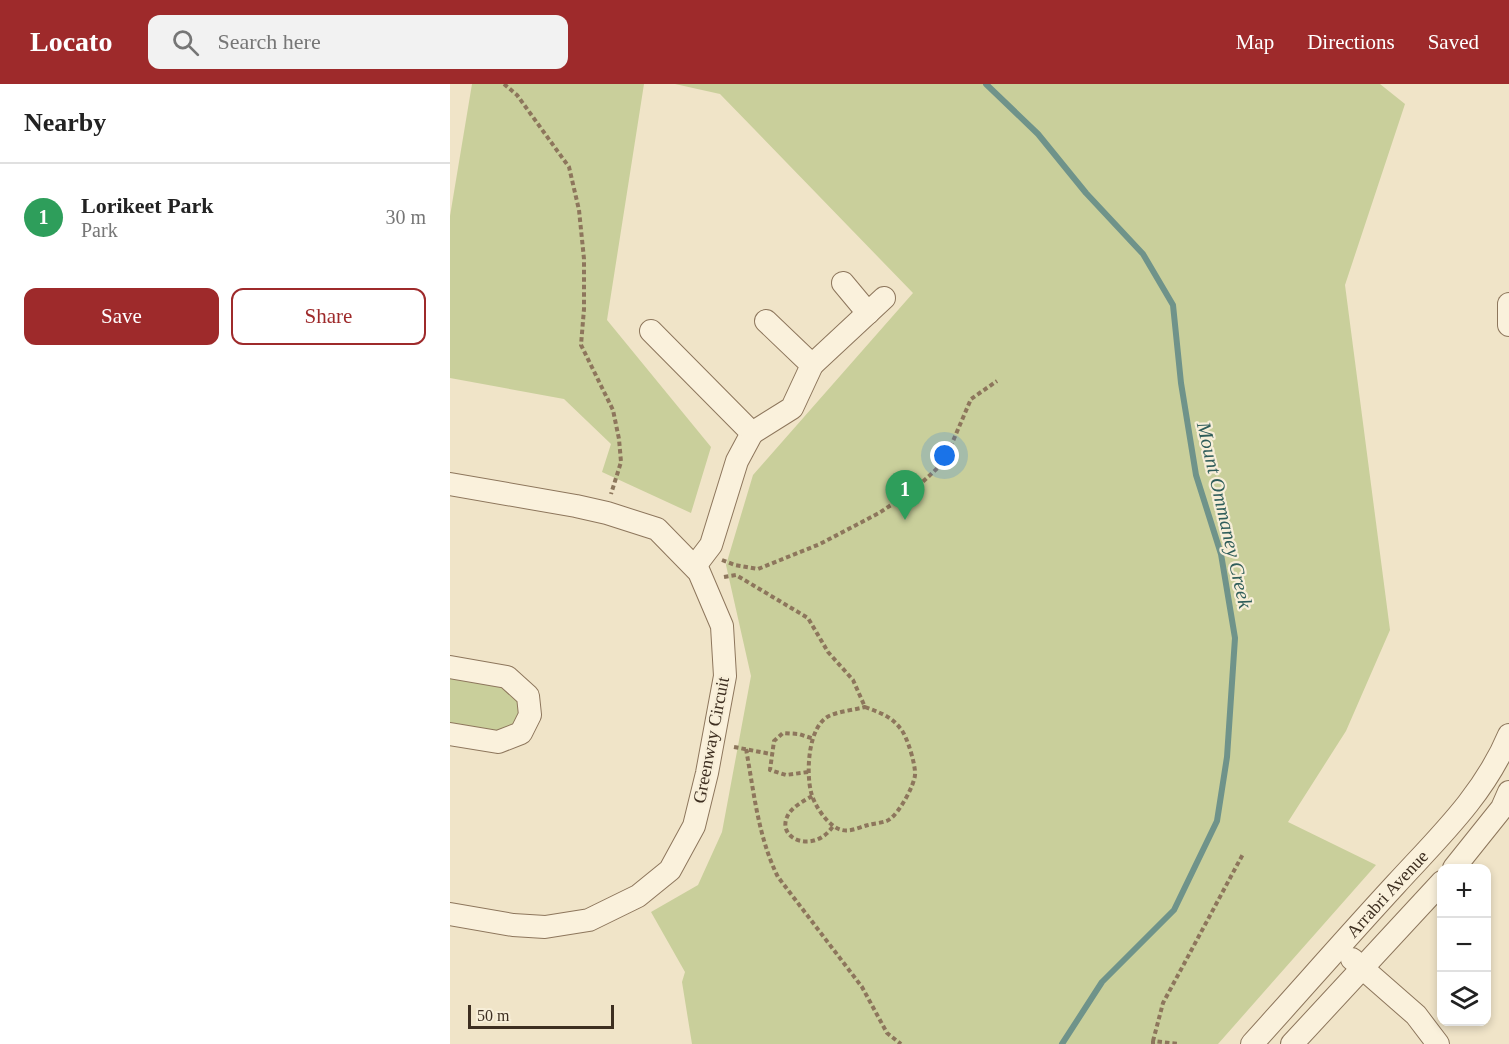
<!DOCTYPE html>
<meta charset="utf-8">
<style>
:root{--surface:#fff;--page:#f2f2f2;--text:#222;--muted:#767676;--line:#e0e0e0;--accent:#9e2a2b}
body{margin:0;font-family:"Times New Roman",serif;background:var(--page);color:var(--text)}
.controls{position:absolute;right:18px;bottom:18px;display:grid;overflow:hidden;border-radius:12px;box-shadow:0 3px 9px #0003}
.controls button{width:54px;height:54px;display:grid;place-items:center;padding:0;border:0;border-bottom:2px solid var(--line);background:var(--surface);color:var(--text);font:30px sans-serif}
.scale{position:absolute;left:18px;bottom:15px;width:146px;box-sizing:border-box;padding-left:6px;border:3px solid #3d2e20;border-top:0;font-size:16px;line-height:21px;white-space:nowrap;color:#3d2e20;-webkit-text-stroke:4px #f7eed8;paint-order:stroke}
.you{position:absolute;left:495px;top:372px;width:21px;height:21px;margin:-15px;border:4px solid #fff;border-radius:50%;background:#1a73e8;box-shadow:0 0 0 9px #1a73e833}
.badge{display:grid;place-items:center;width:39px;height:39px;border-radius:50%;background:var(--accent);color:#fff;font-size:20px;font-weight:700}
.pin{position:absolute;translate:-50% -50px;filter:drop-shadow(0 2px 3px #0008)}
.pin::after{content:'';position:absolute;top:32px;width:21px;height:18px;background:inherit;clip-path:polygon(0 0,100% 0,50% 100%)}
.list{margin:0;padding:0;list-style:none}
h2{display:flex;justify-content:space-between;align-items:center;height:78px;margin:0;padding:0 24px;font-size:26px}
h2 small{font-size:20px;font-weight:400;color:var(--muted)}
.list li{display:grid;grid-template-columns:39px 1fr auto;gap:18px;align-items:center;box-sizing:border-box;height:108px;padding:0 24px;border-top:2px solid var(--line)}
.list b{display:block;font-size:22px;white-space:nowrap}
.list p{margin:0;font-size:20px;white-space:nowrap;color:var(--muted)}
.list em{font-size:20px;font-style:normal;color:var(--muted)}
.actions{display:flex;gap:12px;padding:18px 24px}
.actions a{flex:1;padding:14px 0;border:2px solid var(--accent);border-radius:12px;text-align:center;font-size:21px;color:var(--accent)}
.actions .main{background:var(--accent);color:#fff}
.icon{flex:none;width:33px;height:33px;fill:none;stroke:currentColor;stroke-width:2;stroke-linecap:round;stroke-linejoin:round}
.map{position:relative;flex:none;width:1059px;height:960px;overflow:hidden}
header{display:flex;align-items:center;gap:36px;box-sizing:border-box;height:84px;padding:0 30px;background:var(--accent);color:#fff}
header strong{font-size:28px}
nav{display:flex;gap:33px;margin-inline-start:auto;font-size:21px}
.search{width:420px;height:54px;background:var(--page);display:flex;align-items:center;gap:15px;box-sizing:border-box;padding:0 21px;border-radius:12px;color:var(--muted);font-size:22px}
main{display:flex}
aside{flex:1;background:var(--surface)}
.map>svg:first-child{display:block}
.green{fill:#c9cf9b}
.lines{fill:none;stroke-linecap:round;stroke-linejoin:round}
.stream{stroke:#6f938a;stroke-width:6}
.minor-casing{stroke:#8d765c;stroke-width:24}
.path{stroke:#8d765c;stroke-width:4;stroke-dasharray:4.5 3;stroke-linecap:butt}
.minor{stroke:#faf1dc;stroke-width:22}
.labels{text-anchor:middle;stroke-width:4.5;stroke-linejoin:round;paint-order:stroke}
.street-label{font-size:18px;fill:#3d2e20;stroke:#f7eed8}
.water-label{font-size:20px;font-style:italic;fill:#2f5d5a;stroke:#f7eed8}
</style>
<header>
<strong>Locato</strong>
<div class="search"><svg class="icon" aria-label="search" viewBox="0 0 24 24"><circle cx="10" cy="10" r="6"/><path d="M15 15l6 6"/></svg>Search here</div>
<nav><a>Map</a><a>Directions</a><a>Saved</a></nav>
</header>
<main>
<aside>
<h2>Nearby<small></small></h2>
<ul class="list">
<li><span class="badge" style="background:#2e9e5b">1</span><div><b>Lorikeet Park</b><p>Park</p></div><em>30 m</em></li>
</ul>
<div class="actions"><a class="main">Save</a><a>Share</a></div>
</aside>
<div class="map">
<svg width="1059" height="960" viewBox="0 0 1059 960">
<rect width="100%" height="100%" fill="#f0e4c8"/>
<!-- green -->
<path class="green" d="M22,0H194L157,236L261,363L241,429L152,388L161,360L114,315L0,294V132Z
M225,0H930L955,20L895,201L940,546L896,647L838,738L926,781L768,960H242L232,898L235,888L201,828L248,801L272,748L301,592L276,481L303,391L463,209L270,10Z
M0,591L62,606L70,622L68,636L63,642L46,649L0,641Z"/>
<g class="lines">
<!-- stream -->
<path class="stream" d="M536,0L588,50L636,109L693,170L723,221L731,299L746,391L771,470L785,554L777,673L767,737L724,826L652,898L612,960"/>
<defs>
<g id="minor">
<path d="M393,199L418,229"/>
<path d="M1059,220V241"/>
<path d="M201,247L302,349L287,377L261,461L245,482"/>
<path d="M362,281L434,214"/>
<path d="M302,349L342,324L362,281L316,237"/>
<path d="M0,400L126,422L157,429L207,445L249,488L272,542L275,592L257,689L244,742L220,786L188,812L139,836L95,843L63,841L0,830"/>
<path d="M0,583L57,593L78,612L80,631L71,649L48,658L0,650"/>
<path d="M1004,784L1052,724L1059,708"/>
<path d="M902,875L966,931L988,960"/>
<path id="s1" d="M802,960C850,907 898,852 946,800C989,753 1034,711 1059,651"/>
<path d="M842,960L992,798"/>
</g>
</defs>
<!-- minor casing -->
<use href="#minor" class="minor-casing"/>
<!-- path -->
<path class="path" d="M54,0L67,11L119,83L129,126L134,175V225L131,261L163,326L169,355L171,378L161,410
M272,476L285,481L308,485L370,460L429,429L464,406L494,378L521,315L547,297
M274,493L286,491L358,534L378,568L403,596L415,623
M415,623C428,628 441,632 450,644C457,651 466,682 465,691C464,702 449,729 440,735C435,739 425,739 418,741C410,743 401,748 392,746C378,743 364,721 361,708C356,688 358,642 379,632C390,627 404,626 415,623Z
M284,663L321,670
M296,665C304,708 308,753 328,793L412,903L437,949L451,960
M358,688L336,691L320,686L324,657L333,649L349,650L364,655
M362,712C354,717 341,723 337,733C327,756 365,770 383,742
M703,957L713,919L793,770
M703,960V957L729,960"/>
<!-- minor -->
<use href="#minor" class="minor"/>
</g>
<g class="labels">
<!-- street labels -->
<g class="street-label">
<text transform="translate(261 656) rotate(-79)" y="6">Greenway Circuit</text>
<text dy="6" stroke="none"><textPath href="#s1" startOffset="202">Arrabri Avenue</textPath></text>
</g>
<!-- water labels -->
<g class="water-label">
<text transform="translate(775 431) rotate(77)" y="7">Mount Ommaney Creek</text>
</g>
</g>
</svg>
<div class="controls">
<button>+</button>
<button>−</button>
<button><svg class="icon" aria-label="layers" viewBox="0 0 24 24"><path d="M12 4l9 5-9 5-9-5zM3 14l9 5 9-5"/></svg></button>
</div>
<div class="scale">50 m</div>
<div class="you"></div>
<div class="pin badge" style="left:455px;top:436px;background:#2e9e5b">1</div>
</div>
</main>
